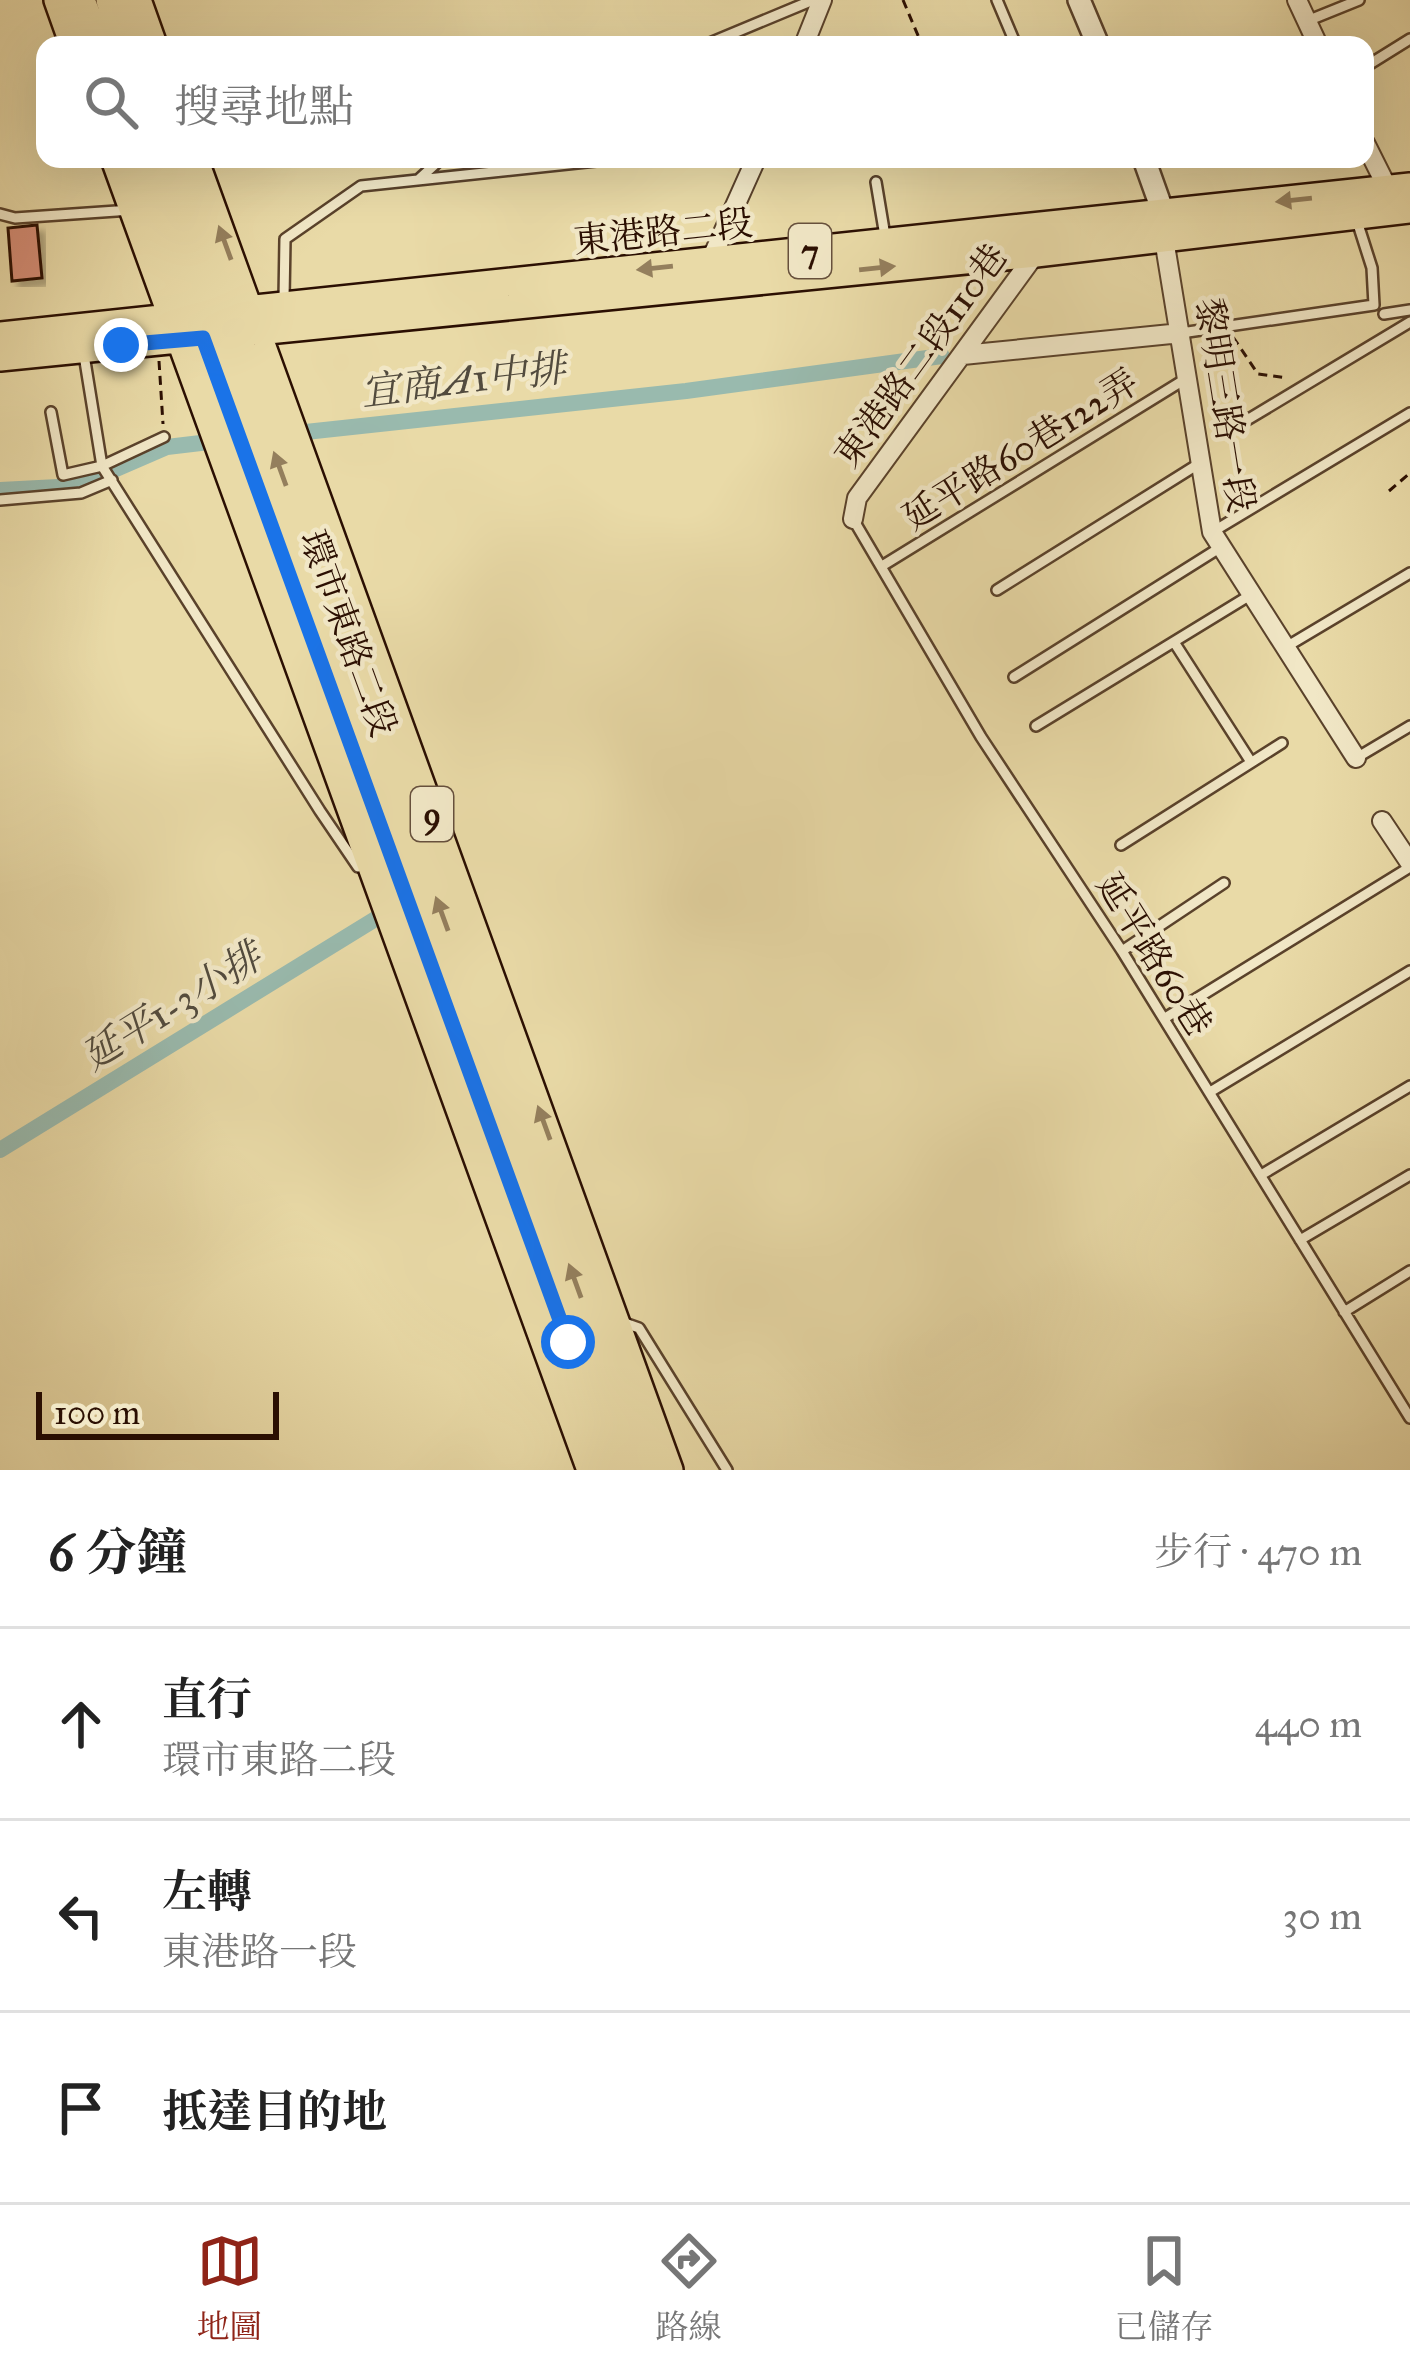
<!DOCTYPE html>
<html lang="zh-TW">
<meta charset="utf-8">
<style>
:root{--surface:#fff;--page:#f6f6f6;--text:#222;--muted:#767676;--line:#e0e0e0;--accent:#8f2418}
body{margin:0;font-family:"IM FELL Great Primer","Noto Serif TC",serif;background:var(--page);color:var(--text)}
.scale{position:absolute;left:36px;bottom:30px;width:243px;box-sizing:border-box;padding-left:12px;border:6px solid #2b0f02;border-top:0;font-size:33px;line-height:42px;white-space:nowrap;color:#2b0f02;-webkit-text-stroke:9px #f1e7c6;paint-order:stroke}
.stop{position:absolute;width:36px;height:36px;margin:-27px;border:9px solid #1a73e8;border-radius:50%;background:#fff}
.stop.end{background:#1a73e8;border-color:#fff;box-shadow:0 3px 12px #0008}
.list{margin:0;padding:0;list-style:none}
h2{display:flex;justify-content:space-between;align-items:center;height:156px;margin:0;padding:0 48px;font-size:51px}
h2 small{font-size:39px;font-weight:400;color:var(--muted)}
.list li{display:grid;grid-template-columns:78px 1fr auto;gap:36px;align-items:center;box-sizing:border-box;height:192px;padding:0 48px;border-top:3px solid var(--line)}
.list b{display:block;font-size:45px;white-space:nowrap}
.list p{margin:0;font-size:39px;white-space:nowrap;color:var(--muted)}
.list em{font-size:39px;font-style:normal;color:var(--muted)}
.icon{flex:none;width:66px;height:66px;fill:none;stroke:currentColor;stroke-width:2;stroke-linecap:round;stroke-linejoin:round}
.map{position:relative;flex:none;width:1410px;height:1470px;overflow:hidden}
.search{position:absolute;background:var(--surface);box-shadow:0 12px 48px #0002;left:36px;right:36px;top:36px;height:132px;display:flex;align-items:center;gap:30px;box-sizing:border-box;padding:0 42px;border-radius:24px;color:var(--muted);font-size:45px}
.sheet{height:732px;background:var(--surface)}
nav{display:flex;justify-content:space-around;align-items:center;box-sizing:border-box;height:168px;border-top:3px solid var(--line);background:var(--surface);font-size:33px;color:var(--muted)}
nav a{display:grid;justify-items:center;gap:6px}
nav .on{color:var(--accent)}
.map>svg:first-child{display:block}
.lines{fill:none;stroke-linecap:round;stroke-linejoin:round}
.canal{stroke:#99baae;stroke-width:16}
.building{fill:#d68d76;stroke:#2b0f02;stroke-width:3;filter:url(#shadow)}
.service-casing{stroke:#5a422b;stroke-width:14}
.minor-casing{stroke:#5a422b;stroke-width:22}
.tertiary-casing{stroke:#5a422b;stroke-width:26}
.primary-casing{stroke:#2b0f02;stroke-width:32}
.path{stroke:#2b0f02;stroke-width:3;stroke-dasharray:9 6;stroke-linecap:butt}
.service{stroke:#f1e7c6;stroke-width:9}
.minor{stroke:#f1e7c6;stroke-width:18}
.tertiary{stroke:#f1e7c6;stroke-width:21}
.primary{stroke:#e9daa7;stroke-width:27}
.oneway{fill:#947f5d}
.route{stroke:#1a73e8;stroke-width:15}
.labels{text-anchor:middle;stroke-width:9;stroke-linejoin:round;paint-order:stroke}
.shield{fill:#f1e7c6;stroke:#66503d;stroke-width:3}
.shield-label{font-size:33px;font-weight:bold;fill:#2b0f02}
.street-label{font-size:36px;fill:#2b0f02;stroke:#f1e7c6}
.water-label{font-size:39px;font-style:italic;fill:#524b3e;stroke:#f1e7c6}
</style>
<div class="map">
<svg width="1410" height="1470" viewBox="0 0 1410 1470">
<defs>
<filter id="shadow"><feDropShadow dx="7" dy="7" stdDeviation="3" flood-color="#0004"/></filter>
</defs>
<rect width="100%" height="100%" fill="#e9daa7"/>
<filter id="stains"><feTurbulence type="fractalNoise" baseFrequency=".00167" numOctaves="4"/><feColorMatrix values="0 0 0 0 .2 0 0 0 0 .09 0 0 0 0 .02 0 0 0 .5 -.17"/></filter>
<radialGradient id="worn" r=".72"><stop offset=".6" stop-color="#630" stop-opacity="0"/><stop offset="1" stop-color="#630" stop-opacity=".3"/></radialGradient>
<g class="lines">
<!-- canal -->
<path class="canal" d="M287,434L686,391L942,356
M0,490L77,486L167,447L226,440
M0,1150L377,918"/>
</g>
<!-- building -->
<path class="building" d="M37,225L42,278L12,281L8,228Z"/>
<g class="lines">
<defs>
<path id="service" d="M997,0L1016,45
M1307,21L1359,0
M705,45L813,0
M1365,67L1410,39
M418,180L441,159
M876,182L885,236
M0,214L15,218L131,210
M284,299L285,239L361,186L615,159
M1384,314L1410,310
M1181,333L1374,305L1372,268L1357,221
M51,412L63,475L102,466L84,355
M1247,420L1410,322
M164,437L102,466L320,811L358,867L366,865
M0,500L81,493L112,480
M853,519L981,737L1122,951L1410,1418
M1214,531L1410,413
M882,566L1187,378
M997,590L1200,463
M1174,642L1251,762
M1286,647L1410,573
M1014,677L1221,547
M1036,726L1252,594
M1358,757L1410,726
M1121,845L1282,743
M1122,951L1224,883
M1165,1018L1410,867
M1210,1092L1410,971
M1261,1175L1410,1086
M1300,1240L1410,1175
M1344,1312L1410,1271
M622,1322L639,1328L727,1470"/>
<path id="minor" d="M1297,0L1318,45
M804,45L822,0
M1365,143L1388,189
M1164,239L1212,532L1356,758
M709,264L756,159
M963,355L1181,333
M853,519L857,498L1036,253L1035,247
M1382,821L1410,863"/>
<path id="tertiary" d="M1079,0L1098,45
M1144,159L1164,215V227"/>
<path id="primary" d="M58,0L74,45
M81,0L98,45
M110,0L126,45
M137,0L153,45
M115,159L591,1470
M139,159L615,1470
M167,159L643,1470
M194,159L669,1470
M0,336L1410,187
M0,357L1036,253L1410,209"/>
</defs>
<!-- service casing -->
<use href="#service" class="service-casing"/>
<!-- minor casing -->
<use href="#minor" class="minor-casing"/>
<!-- tertiary casing -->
<use href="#tertiary" class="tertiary-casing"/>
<!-- primary casing -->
<use href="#primary" class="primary-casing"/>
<!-- path -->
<path class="path" d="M903,0L922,45
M1233,337L1258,374L1287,378
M159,361L163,424
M1389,491L1410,473"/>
<!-- service -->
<use href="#service" class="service"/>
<!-- minor -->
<use href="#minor" class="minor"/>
<!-- tertiary -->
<use href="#tertiary" class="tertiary"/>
<!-- primary -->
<use href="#primary" class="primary"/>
</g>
<!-- one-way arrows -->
<defs><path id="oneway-solid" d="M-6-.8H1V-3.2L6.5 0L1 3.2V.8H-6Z" transform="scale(3)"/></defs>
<g class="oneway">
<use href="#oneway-solid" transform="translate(1294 200) rotate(174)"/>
<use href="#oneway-solid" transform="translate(225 243) rotate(-110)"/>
<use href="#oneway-solid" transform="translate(655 268) rotate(174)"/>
<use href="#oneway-solid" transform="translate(877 268) rotate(-6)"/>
<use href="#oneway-solid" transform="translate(280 469) rotate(-110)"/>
<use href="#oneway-solid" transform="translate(442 914) rotate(-110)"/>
<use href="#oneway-solid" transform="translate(544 1123) rotate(-110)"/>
<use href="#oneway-solid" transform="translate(575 1281) rotate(-110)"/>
</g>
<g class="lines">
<!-- route -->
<path class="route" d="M121,345L203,338L568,1342"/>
</g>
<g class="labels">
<!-- shield labels -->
<g class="shield">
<rect x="789" y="224" width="42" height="54" rx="9"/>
<rect x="411" y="787" width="42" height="54" rx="9"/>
</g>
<g class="shield-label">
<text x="810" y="263">7</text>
<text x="432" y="826">9</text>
</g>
<!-- street labels -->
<g class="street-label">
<text transform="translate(663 231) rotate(-6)" y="13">東港路二段</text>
<text transform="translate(920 355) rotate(-54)" y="13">東港路二段110巷</text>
<text transform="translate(1226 405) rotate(81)" y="13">黎明三路一段</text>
<text transform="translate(1020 449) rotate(-32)" y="13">延平路60巷122弄</text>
<text transform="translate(349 633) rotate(70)" y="13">環市東路二段</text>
<text transform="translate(1155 954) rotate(58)" y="13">延平路60巷</text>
</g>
<!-- water labels -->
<g class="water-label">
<text transform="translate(463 379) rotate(-7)" y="14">宜商A1中排</text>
<text transform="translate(171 1006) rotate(-32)" y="14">延平1-3小排</text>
</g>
</g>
<rect width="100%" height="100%" filter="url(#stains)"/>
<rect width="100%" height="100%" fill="url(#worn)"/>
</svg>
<div class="scale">100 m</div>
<div class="stop" style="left:568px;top:1342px"></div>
<div class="stop end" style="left:121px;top:345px"></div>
<div class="search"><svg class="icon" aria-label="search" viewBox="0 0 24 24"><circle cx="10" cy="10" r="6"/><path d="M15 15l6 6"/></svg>搜尋地點</div>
</div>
<section class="sheet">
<h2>6 分鐘<small>步行 · 470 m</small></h2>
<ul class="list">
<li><svg class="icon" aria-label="ahead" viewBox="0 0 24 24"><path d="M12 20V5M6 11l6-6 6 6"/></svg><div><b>直行</b><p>環市東路二段</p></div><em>440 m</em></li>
<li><svg class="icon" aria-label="left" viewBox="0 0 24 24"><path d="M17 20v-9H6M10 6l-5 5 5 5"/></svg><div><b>左轉</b><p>東港路一段</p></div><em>30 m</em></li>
<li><svg class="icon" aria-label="arrive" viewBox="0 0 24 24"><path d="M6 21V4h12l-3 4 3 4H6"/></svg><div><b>抵達目的地</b></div></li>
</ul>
</section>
<nav>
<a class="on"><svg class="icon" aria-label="map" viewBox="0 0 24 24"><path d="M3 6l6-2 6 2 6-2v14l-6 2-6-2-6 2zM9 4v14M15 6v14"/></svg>地圖</a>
<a><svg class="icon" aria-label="directions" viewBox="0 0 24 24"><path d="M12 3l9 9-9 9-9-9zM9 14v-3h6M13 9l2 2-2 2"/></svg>路線</a>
<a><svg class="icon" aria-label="saved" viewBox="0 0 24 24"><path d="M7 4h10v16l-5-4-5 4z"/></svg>已儲存</a>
</nav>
